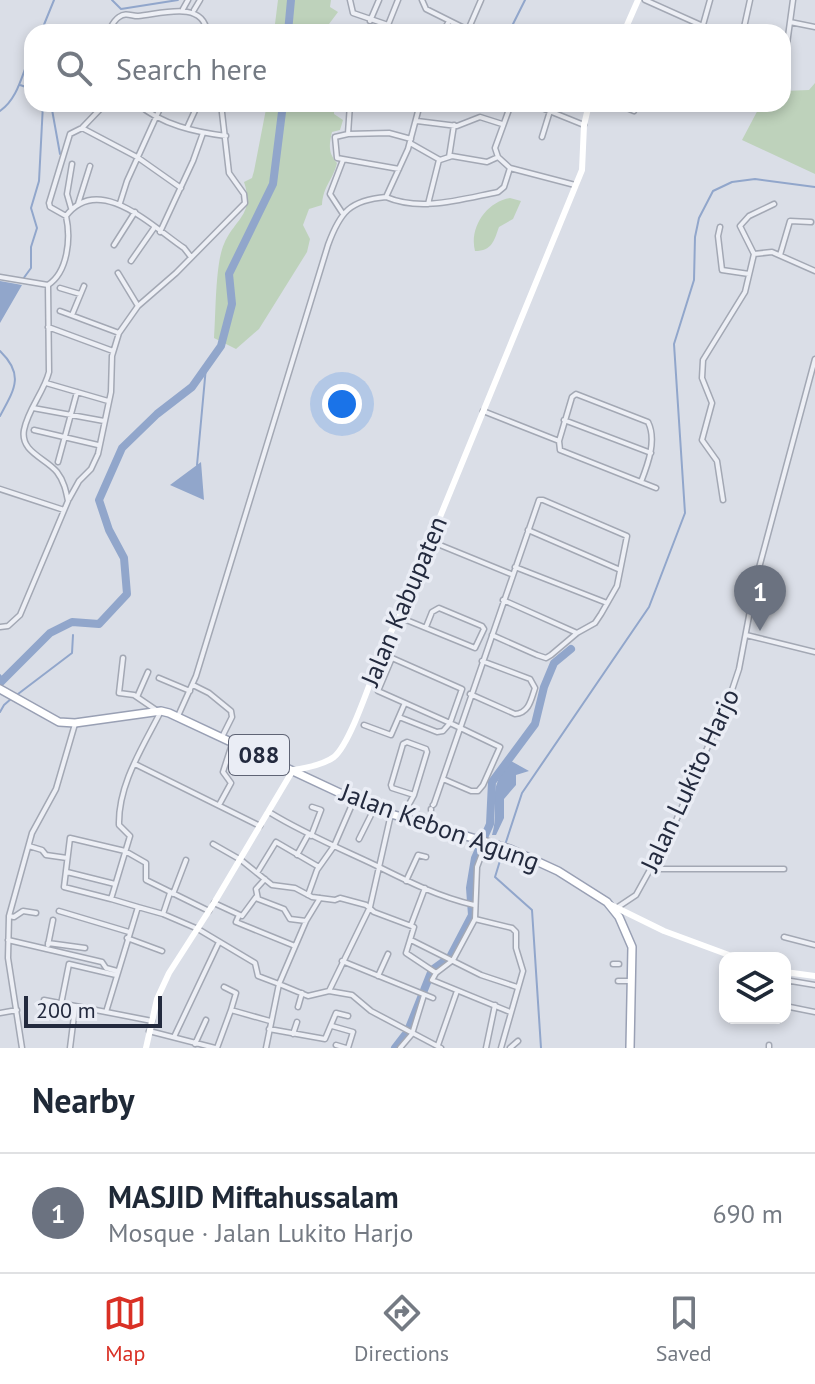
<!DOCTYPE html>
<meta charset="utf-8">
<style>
:root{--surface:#fff;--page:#f6f6f7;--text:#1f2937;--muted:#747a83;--line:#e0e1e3;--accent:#d93025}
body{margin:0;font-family:"PT Sans",sans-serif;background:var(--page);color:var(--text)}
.controls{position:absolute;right:24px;bottom:24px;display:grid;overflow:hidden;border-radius:16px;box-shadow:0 4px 12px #0003}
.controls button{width:72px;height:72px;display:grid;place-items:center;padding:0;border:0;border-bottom:2px solid var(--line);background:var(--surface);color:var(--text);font:40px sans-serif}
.scale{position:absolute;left:24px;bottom:20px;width:138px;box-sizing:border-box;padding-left:8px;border:4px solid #232a3e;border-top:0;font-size:22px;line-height:28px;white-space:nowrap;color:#232a3e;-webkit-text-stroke:6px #eaedf5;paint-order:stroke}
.you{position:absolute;left:342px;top:404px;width:28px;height:28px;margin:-20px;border:6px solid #fff;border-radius:50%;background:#1a73e8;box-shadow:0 0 0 12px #1a73e833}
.badge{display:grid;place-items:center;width:52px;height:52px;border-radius:50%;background:var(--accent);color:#fff;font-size:26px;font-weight:700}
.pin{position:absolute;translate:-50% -66px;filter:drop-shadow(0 2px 4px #0008)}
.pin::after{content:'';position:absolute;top:42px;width:28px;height:24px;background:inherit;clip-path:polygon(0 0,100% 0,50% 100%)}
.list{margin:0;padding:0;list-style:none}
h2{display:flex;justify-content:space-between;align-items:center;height:104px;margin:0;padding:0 32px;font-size:34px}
h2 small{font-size:26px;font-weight:400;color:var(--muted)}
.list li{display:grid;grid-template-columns:52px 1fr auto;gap:24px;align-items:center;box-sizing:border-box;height:120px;padding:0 32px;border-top:2px solid var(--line)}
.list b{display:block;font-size:30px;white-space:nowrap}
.list p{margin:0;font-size:26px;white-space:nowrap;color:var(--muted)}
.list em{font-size:26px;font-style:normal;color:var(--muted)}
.icon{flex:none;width:44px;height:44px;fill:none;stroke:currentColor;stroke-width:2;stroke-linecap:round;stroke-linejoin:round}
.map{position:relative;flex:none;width:815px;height:1048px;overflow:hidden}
.search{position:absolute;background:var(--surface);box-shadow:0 4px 12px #0003;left:24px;right:24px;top:24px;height:88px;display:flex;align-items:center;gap:20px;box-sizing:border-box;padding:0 28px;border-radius:24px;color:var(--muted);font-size:30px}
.sheet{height:224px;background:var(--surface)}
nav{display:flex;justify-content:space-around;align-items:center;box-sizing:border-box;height:112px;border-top:2px solid var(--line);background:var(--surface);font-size:22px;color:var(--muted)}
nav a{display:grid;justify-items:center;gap:4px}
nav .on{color:var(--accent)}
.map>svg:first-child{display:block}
.green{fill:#bed2bb}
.water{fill:#91a6cb}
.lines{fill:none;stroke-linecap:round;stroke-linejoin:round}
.stream{stroke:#91a6cb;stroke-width:2}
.river{stroke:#91a6cb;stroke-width:8}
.minor-casing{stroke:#a3a8b4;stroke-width:7}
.primary-casing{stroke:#99a0b4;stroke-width:10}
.minor{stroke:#edeff5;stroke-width:4}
.secondary{stroke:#fff;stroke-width:6}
.primary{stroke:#fff;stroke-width:7}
.labels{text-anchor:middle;stroke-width:7;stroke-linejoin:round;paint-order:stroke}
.shield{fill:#eaedf5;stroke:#5f6475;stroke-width:2}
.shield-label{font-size:24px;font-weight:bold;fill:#232a3e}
.street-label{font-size:26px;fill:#232a3e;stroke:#eaedf5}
</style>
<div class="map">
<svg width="815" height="1048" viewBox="0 0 815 1048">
<rect width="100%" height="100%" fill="#dadee7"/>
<!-- green -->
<path class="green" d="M278,0H331L330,7L338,12L329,24V32H274Z
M815,83V174L742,140L761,104H783V91L809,90Z
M267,104H334V114L343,120L340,130L332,132C329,145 328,153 337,163C333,180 323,186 322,205L309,209L303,225L310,239L307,252L259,329L236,349L214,338C216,314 215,264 224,244C235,218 255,215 244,182L252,178L254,171Z
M510,198L521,201L513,219L499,227C494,241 492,251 475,251C469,228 486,202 510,198Z"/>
<!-- water -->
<path class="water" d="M0,281L22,285L0,323Z
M201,462L204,500L170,485L197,465Z
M511,761L529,771L516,775V785L504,799V818L496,835H492C501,803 484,791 511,761Z"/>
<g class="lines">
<!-- stream -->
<path class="stream" d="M112,0L121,9L178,0
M41,32L54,0
M509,32L525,0
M20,85L32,89
M51,104L60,154
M0,111C19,98 22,72 32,52
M23,279L31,268V247L37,228L31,208L39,181L43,104
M0,351C25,375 14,390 0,416
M197,465L206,367
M0,675L3,679
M18,694L72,653L73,635
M0,712L4,705L12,698
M505,845L522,793L649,607L685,513L674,344L694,280L695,237L699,218L713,191L732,182L755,179L815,187
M503,851L495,877L532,910L541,1048"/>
<!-- river -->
<path class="river" d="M288,32L291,0
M0,683L50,633L72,622L99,624L127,594L124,558L109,530L99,500L122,448L157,414L192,387L221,346L232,304L229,274L273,184L283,104
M409,1028L432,970L450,957L472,915L470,888L475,858L490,824L492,782L535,724L544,687L554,663L571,649
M395,1048L405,1035"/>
<defs>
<path id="minor" d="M350,0L353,13L388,25
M422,0L426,9L472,32
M645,0L703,26
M183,9L188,0
M194,10L200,0
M370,21L379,0
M790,22L815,27
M468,30L481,0
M108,32C111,27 114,20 119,17C126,12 131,16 138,16C161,14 203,0 207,32
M388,32V25L398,0
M443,32L449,21
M701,32L710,0
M743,32L750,0
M783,73L793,0
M138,104C162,125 195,132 226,136
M350,104L348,134L389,133L411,139
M532,104L584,125
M617,104L634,111
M417,121L457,126L480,117L502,124
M82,128L137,157L181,188
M187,128L198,104
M348,134L335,137L337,158L399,169
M542,137L550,111
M410,143L440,160L452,156L487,162L498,157
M449,157L454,125
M510,168L498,157L495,148L511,104
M510,168L575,185
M386,197C421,212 462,199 498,192L504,187L510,168
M120,203L127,181L162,104
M78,204L90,166
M428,204L439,160
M71,208L67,194L72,164
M343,214L330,194L343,160
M66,216L50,207L49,203L70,134L82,128L105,104
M720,227L718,236L722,270L749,274
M160,232L193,161L203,133
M114,245L135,212
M754,254L740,226L749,216L774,204
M780,255L790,221L811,222
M131,261L154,228
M118,273L138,306
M0,277L48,285
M60,288L80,294
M60,311L119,333
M72,315L84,286
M48,327L113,351
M46,383L108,401
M33,408L104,421
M483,411L559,441L560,450L656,488
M564,420L651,453
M34,430L98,445
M559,441L572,397L576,394L648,422C657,440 648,464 641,482
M58,462L77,392
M0,489L64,510
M69,499L79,481L91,469L98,454L111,392L112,356L119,333L138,306L176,273L245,203L244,194L229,173L221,104
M723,500L717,461L702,440L712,403L702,378L703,360L745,292L754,254L772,252L815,271
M528,530L618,569
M434,531L439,533L435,543
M426,550L432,552L435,543L511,574
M515,567L607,603
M503,600L577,633
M399,617L475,648L484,629L482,626L439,608L432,612L426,627
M0,627L8,626L20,615L68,501C66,491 64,481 57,472C46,458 20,452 24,430C28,409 44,392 49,372L48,285C68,272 71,238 66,216C99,172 154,228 184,248L191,257
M746,635L815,652
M123,658L119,693L134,695L156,710
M392,658L462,689L450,723L378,691Z
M159,678L190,691
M193,685L209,693L231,711L232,717L222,737
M470,694L515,714C529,713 531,700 535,688L530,679L482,661
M137,697L148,672
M178,716L196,676L328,245C340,212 350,200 386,197L408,149L420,104
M399,717L437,732L443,731L450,723L500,747L483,785L478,791H471L443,779
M364,725L391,735L404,705
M135,764L260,826
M219,805L231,783L223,772L232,744
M433,805L434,804L539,500H543L627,536L617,586L601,614L595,623L577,633L551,655L546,658L537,655L492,635
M431,810V809
M269,812C303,833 339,848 375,865C407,881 439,897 474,905
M402,817L414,795L427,752L426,749L407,742L403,744L391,785L392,788L414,795
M311,836L321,810L312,807
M359,839L374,809
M486,843L477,867L475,919L453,960L436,973L432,980L510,1012
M213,844L241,860L272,885L295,888L312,897L335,900L340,898L366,905L374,912L414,927L406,953L436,973
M29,846L42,850L46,855L67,858
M297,855L308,835
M650,869H784
M67,872L115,884
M257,873L276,842L319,867
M265,879L256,889L258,899L284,909L290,919L306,921
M406,881L418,855L426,857
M173,894L186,860
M308,895L317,870L334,846L354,800
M320,898L306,921L279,984L308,996L329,991L352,995L371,1011L441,1048
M111,899L64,887L70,838L125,851L146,863V880L209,911
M214,903L242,916L256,897
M138,907L163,914L170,893
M618,907L636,895L672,830L731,693L739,669L756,579L815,359
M59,911L129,932
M163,914L198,929L255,963L258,976L279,984L266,1048
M239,915L236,922L295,946
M9,916L14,917L23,911L36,913
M475,919L512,928L516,932V948L523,971L501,1048
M411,925L425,888
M784,937L815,945
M127,938L162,951
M8,940L102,962L106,968L117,971
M411,940L481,975L517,987
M48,943L85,948
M48,945L53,920
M342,961L433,998
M613,964H619
M378,976L388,954
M785,980L815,985
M618,981H631
M224,987L236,993L231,1010
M329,991L370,907L391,814
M785,994L788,981
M44,1000L106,1012L138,907L111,899L130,836L119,825C118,784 143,747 161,711
M61,1004L69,964L116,975
M785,1006L815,1012
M298,1007L302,993
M106,1012L152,1021
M0,1013L17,1010
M332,1026L353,1032L348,1048
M269,1029L325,1039L336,1013L348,1016
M149,1031L215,1048
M293,1034L297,1022
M174,1037L219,942
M195,1044L206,1020
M336,1045L346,1048
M438,1045L457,991
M22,1048L8,958L9,916L32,833L56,789L75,724
M70,1048L75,1008
M217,1048L231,1010L270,1021
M400,1048L412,1034L424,995
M486,1048L495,1005
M510,1048L518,1041
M769,1048V1045"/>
<path id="primary" d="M0,689L59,722L75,723L161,711L169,713L374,809L510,849L558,871L607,902L619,917L632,947L630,1048"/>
</defs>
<!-- minor casing -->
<use href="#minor" class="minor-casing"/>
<!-- primary casing -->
<use href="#primary" class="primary-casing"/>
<!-- minor -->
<use href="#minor" class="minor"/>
<!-- secondary -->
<path class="secondary" d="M624,32L638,0
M611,905L664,931L737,958
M785,972L815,976
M146,1048L157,999L169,973L214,903L293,770C307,768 323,765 334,757C352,742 374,669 385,644C389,635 394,626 399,617L582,170L584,125L589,104"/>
<!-- primary -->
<use href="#primary" class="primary"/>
</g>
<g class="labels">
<!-- shield labels -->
<rect class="shield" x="229" y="735" width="60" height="40" rx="6"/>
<g class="shield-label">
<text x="259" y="763">088</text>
</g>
<!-- street labels -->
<g class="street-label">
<text transform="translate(404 601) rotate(-67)" y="9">Jalan Kabupaten</text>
<text transform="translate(690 780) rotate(-65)" y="9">Jalan Lukito Harjo</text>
<text transform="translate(440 827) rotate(20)" y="9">Jalan Kebon Agung</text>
</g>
</g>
</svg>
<div class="controls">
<button><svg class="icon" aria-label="layers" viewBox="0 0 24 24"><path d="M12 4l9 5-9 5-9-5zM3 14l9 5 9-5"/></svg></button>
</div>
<div class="scale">200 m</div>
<div class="you"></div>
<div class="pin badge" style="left:760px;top:631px;background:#6b7280">1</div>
<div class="search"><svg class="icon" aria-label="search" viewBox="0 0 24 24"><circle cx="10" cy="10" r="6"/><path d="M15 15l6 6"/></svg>Search here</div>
</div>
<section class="sheet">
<h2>Nearby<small></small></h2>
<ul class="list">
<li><span class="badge" style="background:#6b7280">1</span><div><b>MASJID Miftahussalam</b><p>Mosque · Jalan Lukito Harjo</p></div><em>690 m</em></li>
</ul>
</section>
<nav>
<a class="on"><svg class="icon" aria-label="map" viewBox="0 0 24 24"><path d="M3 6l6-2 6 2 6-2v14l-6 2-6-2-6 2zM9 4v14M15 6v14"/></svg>Map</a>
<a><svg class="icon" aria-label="directions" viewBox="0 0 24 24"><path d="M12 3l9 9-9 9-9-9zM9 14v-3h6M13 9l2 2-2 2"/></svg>Directions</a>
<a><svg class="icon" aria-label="saved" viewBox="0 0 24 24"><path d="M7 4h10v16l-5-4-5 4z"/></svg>Saved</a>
</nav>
